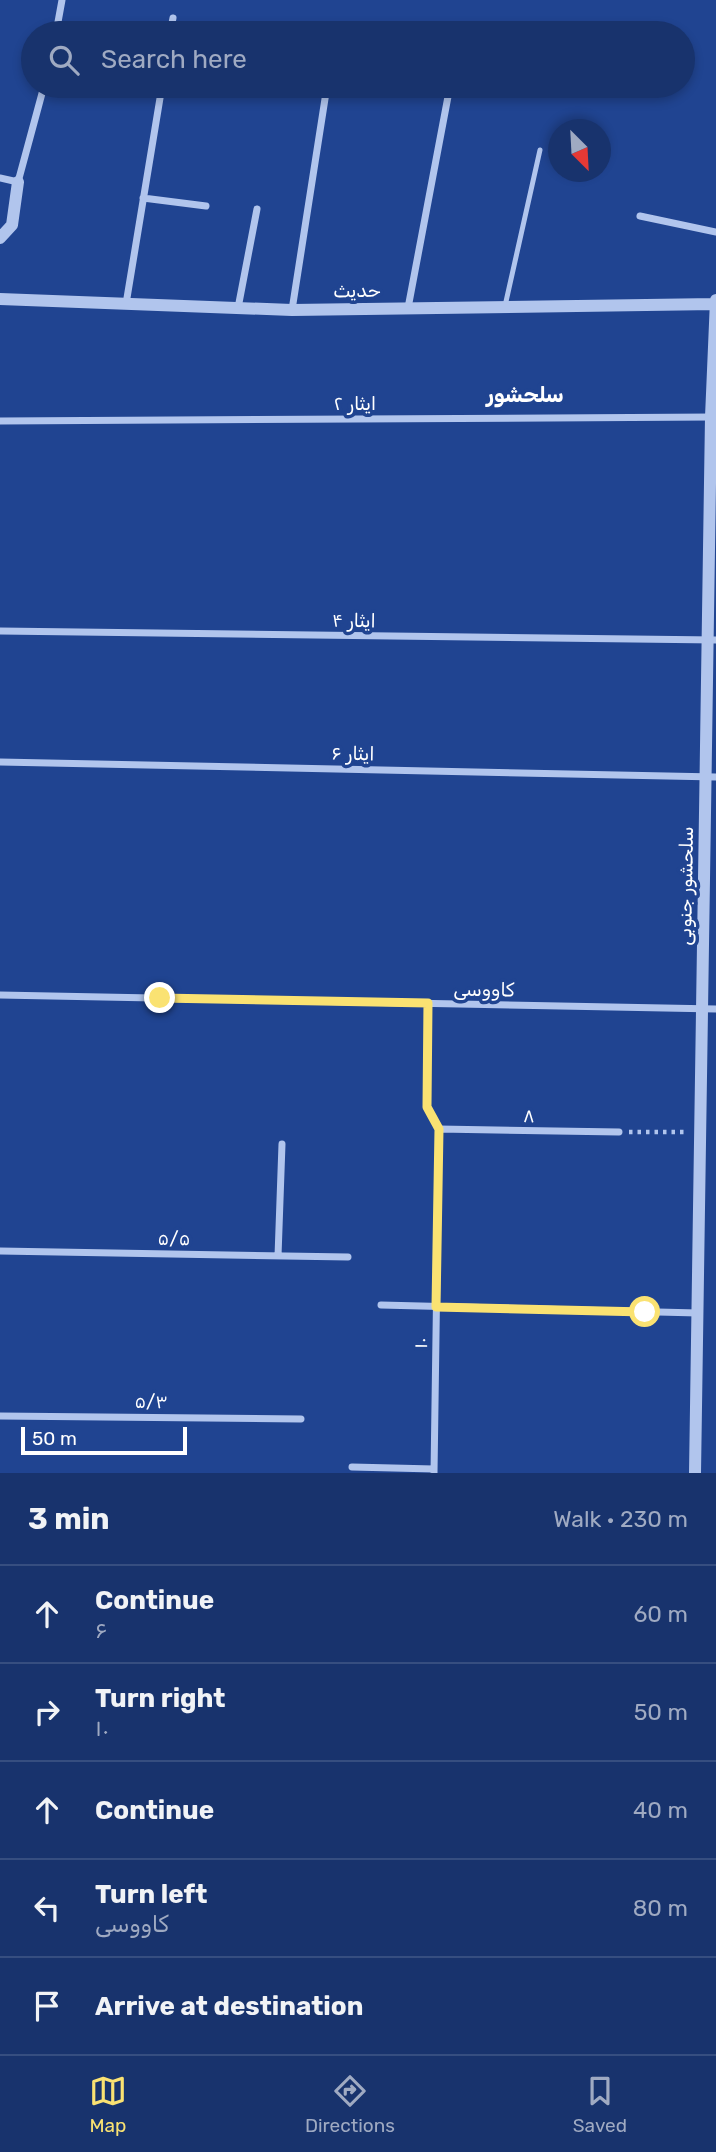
<!DOCTYPE html>
<meta charset="utf-8">
<style>
:root{--surface:#18336d;--page:#213b72;--text:#f1f3f6;--muted:#9faac2;--line:#364e80;--accent:#fae272}
body{margin:0;font-family:Rubik,Cairo,sans-serif;background:var(--page);color:var(--text)}
.compass{position:absolute;left:548px;top:119px;width:63px;height:63px;border-radius:50%;background:var(--surface);box-shadow:0 4px 10px #0003;rotate:156deg}
.scale{position:absolute;left:21px;bottom:18px;width:166px;box-sizing:border-box;padding-left:7px;border:4px solid #fff;border-top:0;font-size:19px;line-height:24px;white-space:nowrap;color:#fff;-webkit-text-stroke:5px #204491;paint-order:stroke}
.stop{position:absolute;width:21px;height:21px;margin:-16px;border:5px solid #fae272;border-radius:50%;background:#fff}
.stop.end{background:#fae272;border-color:#fff;box-shadow:0 2px 7px #0008}
.list{margin:0;padding:0;list-style:none}
h2{display:flex;justify-content:space-between;align-items:center;height:91px;margin:0;padding:0 28px;font-size:30px}
h2 small{font-size:23px;font-weight:400;color:var(--muted)}
.list li{display:grid;grid-template-columns:46px 1fr auto;gap:21px;align-items:center;box-sizing:border-box;height:98px;padding:0 28px;border-top:2px solid var(--line)}
.list b{display:block;font-size:26px;white-space:nowrap}
.list p{margin:0;font-size:23px;white-space:nowrap;color:var(--muted)}
.list em{font-size:23px;font-style:normal;color:var(--muted)}
.icon{flex:none;width:38px;height:38px;fill:none;stroke:currentColor;stroke-width:2;stroke-linecap:round;stroke-linejoin:round}
.map{position:relative;flex:none;width:716px;height:1473px;overflow:hidden}
.search{position:absolute;background:var(--surface);box-shadow:0 4px 10px #0003;left:21px;right:21px;top:21px;height:77px;display:flex;align-items:center;gap:18px;box-sizing:border-box;padding:0 24px;border-radius:38px;color:var(--muted);font-size:26px}
.sheet{height:581px;background:var(--surface)}
nav{display:flex;justify-content:space-around;align-items:center;box-sizing:border-box;height:98px;border-top:2px solid var(--line);background:var(--surface);font-size:19px;color:var(--muted)}
nav a{display:grid;justify-items:center;gap:4px}
nav .on{color:var(--accent)}
.map>svg:first-child{display:block}
.lines{fill:none;stroke-linecap:round;stroke-linejoin:round}
.path{stroke:#b1c5ed;stroke-width:4.5;stroke-dasharray:3.5 5;stroke-linecap:butt}
.service{stroke:#b1c5ed;stroke-width:5}
.minor{stroke:#b1c5ed;stroke-width:7}
.tertiary{stroke:#b1c5ed;stroke-width:12}
.route{stroke:#fae272;stroke-width:9}
.labels{text-anchor:middle;stroke-width:7;stroke-linejoin:round;paint-order:stroke}
.street-label{font-size:19px;fill:#fff;stroke:#204491}
.neighbourhood-label{font-size:21px;font-weight:bold;fill:#fff;stroke:#204491}
</style>
<div class="map">
<svg width="716" height="1473" viewBox="0 0 716 1473">
<rect width="100%" height="100%" fill="#204491"/>
<g class="lines">
<!-- path -->
<path class="path" d="M428,1017L427,1107L433,1119
M629,1132H684"/>
<!-- service -->
<path class="service" d="M505,306L540,150"/>
<!-- minor -->
<path class="minor" d="M56,33L62,0
M170,33L173,18
M0,178L18,182L44,86
M143,198L206,206
M640,216L716,232
M126,304L162,86
M238,308L257,209
M408,308L450,86
M292,310L327,86
M0,421L713,417
M0,631L716,640
M0,762L716,777
M0,995L716,1009
M0,1251L348,1257
M278,1256L282,1144
M381,1305L698,1313
M0,1416L301,1419
M352,1467L434,1469
M434,1473L439,1129L619,1132"/>
<!-- tertiary -->
<path class="tertiary" d="M0,238L12,225L18,182
M0,299L292,310L715,304
M695,1473L711,417L716,300"/>
</g>
<g class="lines">
<!-- route -->
<path class="route" d="M160,998L428,1003L427,1107L439,1129L436,1307L645,1312"/>
</g>
<g class="labels">
<!-- street labels -->
<g class="street-label">
<text transform="translate(357 290) rotate(-1)" y="7">حدیث</text>
<text x="355" y="410">ایثار ۲</text>
<text transform="translate(354 620) rotate(1)" y="7">ایثار ۴</text>
<text transform="translate(353 753) rotate(1)" y="7">ایثار ۶</text>
<text transform="translate(685 886) rotate(-89)" y="7">سلحشور جنوبی</text>
<text transform="translate(484 989) rotate(1)" y="7">کاووسی</text>
<text transform="translate(529 1115) rotate(1)" y="7">۸</text>
<text transform="translate(174 1238) rotate(1)" y="7">۵/۵</text>
<text transform="translate(420 1343) rotate(-89)" y="7">۱۰</text>
<text transform="translate(151 1401) rotate(1)" y="7">۵/۳</text>
</g>
<!-- neighbourhood labels -->
<g class="neighbourhood-label">
<text x="525" y="402">سلحشور</text>
</g>
</g>
</svg>
<svg class="compass" viewBox="-18 -18 36 36"><path d="M0-13l5 13h-10z" fill="#e53935"/><path d="M0 13l5-13h-10z" fill="#9faac2"/></svg>
<div class="scale">50 m</div>
<div class="stop" style="left:645px;top:1312px"></div>
<div class="stop end" style="left:160px;top:998px"></div>
<div class="search"><svg class="icon" aria-label="search" viewBox="0 0 24 24"><circle cx="10" cy="10" r="6"/><path d="M15 15l6 6"/></svg>Search here</div>
</div>
<section class="sheet">
<h2>3 min<small>Walk · 230 m</small></h2>
<ul class="list">
<li><svg class="icon" aria-label="ahead" viewBox="0 0 24 24"><path d="M12 20V5M6 11l6-6 6 6"/></svg><div><b>Continue</b><p>۶</p></div><em>60 m</em></li>
<li><svg class="icon" aria-label="right" viewBox="0 0 24 24"><path d="M7 20v-9h11M14 6l5 5-5 5"/></svg><div><b>Turn right</b><p>۱۰</p></div><em>50 m</em></li>
<li><svg class="icon" aria-label="ahead" viewBox="0 0 24 24"><path d="M12 20V5M6 11l6-6 6 6"/></svg><div><b>Continue</b></div><em>40 m</em></li>
<li><svg class="icon" aria-label="left" viewBox="0 0 24 24"><path d="M17 20v-9H6M10 6l-5 5 5 5"/></svg><div><b>Turn left</b><p>کاووسی</p></div><em>80 m</em></li>
<li><svg class="icon" aria-label="arrive" viewBox="0 0 24 24"><path d="M6 21V4h12l-3 4 3 4H6"/></svg><div><b>Arrive at destination</b></div></li>
</ul>
</section>
<nav>
<a class="on"><svg class="icon" aria-label="map" viewBox="0 0 24 24"><path d="M3 6l6-2 6 2 6-2v14l-6 2-6-2-6 2zM9 4v14M15 6v14"/></svg>Map</a>
<a><svg class="icon" aria-label="directions" viewBox="0 0 24 24"><path d="M12 3l9 9-9 9-9-9zM9 14v-3h6M13 9l2 2-2 2"/></svg>Directions</a>
<a><svg class="icon" aria-label="saved" viewBox="0 0 24 24"><path d="M7 4h10v16l-5-4-5 4z"/></svg>Saved</a>
</nav>
